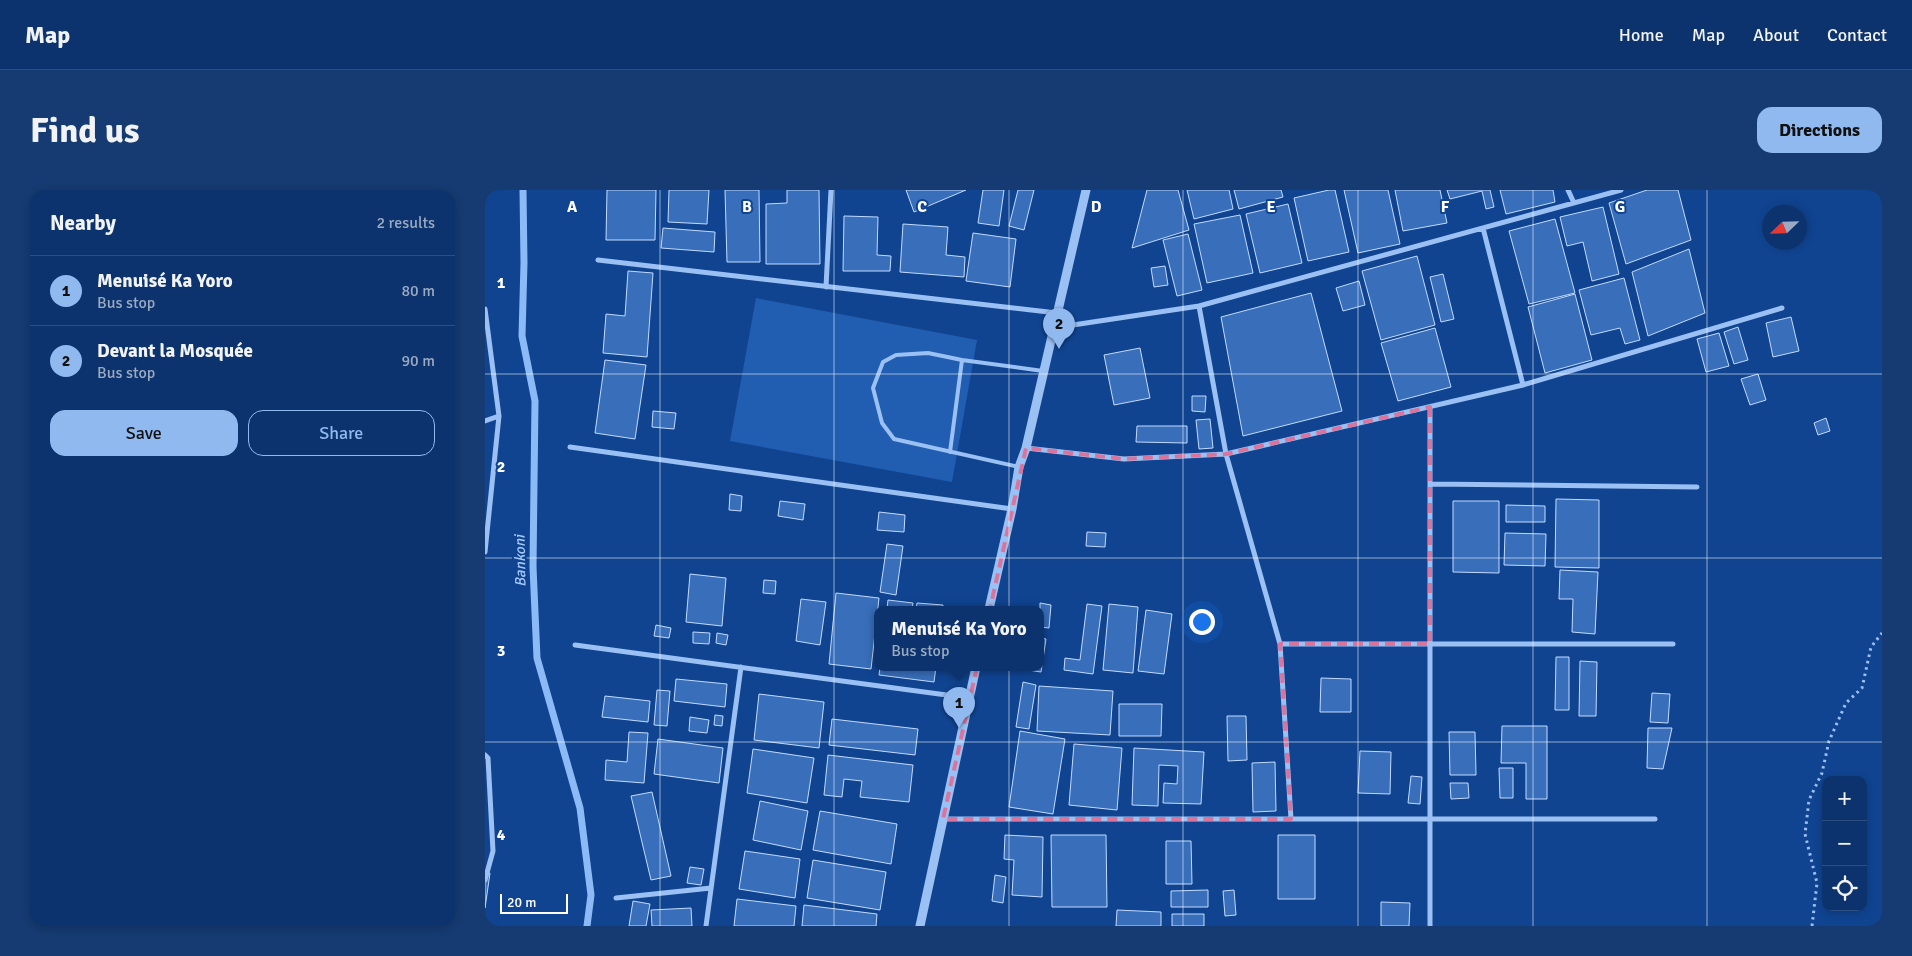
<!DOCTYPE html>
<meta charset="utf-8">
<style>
:root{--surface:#0c336d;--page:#153b72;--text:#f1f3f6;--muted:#9aaac2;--line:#2c4e80;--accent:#90b9f0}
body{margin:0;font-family:Signika,sans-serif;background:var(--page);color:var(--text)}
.controls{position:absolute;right:15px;bottom:15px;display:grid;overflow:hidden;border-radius:10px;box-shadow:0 2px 8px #0003}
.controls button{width:45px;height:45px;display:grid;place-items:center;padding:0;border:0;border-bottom:1px solid var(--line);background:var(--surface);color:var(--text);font:25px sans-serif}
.compass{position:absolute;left:1277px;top:15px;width:45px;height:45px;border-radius:50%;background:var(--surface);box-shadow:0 2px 8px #0003;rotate:247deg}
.scale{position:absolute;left:15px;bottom:12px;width:68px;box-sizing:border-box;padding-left:5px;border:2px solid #fff;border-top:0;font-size:14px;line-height:18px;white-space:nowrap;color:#fff;-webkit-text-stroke:4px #104491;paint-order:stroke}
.you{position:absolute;left:716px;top:431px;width:18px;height:18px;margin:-12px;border:4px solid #fff;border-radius:50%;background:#1a73e8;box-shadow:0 0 0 8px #1a73e833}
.badge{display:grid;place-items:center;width:32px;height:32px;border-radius:50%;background:var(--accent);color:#111;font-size:16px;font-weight:700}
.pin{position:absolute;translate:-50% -41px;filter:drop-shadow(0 1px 2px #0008)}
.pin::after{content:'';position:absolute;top:26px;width:18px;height:15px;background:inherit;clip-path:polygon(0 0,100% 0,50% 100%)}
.popup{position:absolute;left:389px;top:416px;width:170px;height:65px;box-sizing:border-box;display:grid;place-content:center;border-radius:10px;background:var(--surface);filter:drop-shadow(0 1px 4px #0005);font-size:16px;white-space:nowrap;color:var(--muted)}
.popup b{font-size:19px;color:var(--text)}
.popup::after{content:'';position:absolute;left:50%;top:100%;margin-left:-10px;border:10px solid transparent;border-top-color:var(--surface)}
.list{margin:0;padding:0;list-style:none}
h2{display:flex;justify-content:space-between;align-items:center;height:65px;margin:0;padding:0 20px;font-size:21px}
h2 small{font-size:16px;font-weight:400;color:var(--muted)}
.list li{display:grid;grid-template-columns:32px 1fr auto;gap:15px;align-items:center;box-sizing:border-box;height:70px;padding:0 20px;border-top:1px solid var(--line)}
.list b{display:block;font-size:19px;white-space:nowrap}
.list p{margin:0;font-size:16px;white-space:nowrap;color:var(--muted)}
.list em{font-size:16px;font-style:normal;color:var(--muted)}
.actions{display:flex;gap:10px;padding:15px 20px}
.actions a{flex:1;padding:11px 0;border:1px solid var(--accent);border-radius:15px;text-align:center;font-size:18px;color:var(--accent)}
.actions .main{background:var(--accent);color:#111}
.icon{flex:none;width:28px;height:28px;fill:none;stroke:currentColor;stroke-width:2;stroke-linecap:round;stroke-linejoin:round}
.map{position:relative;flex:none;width:1397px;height:736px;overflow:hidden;border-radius:15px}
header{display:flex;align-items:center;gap:30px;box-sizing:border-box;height:70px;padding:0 25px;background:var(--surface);border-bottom:1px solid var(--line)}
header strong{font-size:24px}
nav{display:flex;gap:28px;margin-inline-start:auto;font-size:18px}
.intro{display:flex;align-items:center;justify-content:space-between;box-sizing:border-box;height:120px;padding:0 30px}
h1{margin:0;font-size:35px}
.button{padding:12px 22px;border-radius:15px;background:var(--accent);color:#111;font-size:18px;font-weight:700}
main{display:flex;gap:30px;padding:0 30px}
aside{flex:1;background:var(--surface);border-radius:15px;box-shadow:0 2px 8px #0003}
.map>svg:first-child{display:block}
.green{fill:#215db0}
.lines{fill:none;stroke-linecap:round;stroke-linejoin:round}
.stream{stroke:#8cbaf7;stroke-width:7}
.building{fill:#386eba;stroke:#c2dbfe}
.path{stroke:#9bc0f3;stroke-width:3;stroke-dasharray:2.5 4;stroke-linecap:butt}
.service{stroke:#9bc0f3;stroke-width:4}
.minor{stroke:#9bc0f3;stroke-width:5}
.tertiary{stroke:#9bc0f3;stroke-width:9}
.marked{fill:none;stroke:#da749d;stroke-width:4;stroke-dasharray:10 6;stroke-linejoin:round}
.grid{fill:none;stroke:#fff;stroke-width:1;stroke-opacity:0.55}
.labels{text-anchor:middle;stroke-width:4;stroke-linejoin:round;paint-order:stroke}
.water-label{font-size:15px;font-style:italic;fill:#a6cafa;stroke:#104491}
.grid-label{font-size:16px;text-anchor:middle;font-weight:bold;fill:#fff;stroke:#104491;stroke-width:4;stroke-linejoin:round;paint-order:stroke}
</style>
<header>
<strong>Map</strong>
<nav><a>Home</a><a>Map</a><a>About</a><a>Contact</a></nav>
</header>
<div class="intro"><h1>Find us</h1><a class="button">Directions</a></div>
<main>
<aside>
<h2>Nearby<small>2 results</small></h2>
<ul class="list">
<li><span class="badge">1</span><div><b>Menuisé Ka Yoro</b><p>Bus stop</p></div><em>80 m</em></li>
<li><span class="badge">2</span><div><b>Devant la Mosquée</b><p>Bus stop</p></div><em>90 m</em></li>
</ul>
<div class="actions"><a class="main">Save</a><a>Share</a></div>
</aside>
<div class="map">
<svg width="1397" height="736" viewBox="0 0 1397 736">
<rect width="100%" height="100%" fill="#104491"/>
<!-- green -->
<path class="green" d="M271,108L492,150L467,292L245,251Z"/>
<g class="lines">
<!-- stream -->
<path class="stream" d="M38,0L39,73L37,146L50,211L48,377L52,468L95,618L106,705L102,736"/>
</g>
<!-- building -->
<path class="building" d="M122,0H171L170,50H121Z
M184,0H224L222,34L183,32Z
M240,0H274L275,72H242Z
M302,0H334L335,74H281V14L302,13Z
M421,0H481L429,22Z
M498,0H519L514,36L493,33Z
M533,0H549L539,40L524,36Z
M662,0H693L704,40L647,58Z
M702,0H744L748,19L709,29Z
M749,0H796L798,7L754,19Z
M844,0H850L864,62L823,71L809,8Z
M859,0H903L915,54L873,63Z
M910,0H955L962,33L918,41Z
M962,0H1005L1009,17L1001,19L997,1L965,9Z
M1015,0H1068L1070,12L1021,24Z
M1162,0H1193L1206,50L1141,74L1124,13Z
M803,14L817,73L775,83L761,24Z
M1118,17L1134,84L1107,91L1098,52L1082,56L1075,27Z
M755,25L768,83L722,93L709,34Z
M359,26L393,27L392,65L406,66L405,81H358Z
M1070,29L1090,103L1044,114L1024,41Z
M418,34L463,37L461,65L480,67L479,87L415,82Z
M178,38L230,42L229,62L176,58Z
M488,43L531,49L525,97L481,91Z
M703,44L717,100L692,106L678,50Z
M1204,59L1220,123L1163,146L1147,82Z
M932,66L950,135L896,150L877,81Z
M680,76L683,95L669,97L666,78Z
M143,81L168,83L162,167L118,163L121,124L140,126Z
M958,84L969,129L956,132L945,87Z
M1139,88L1155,150L1140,154L1135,138L1106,145L1094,100Z
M874,91L880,115L858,121L851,98Z
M826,103L857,221L758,246L736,127Z
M1090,104L1107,170L1060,183L1043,117Z
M1306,127L1314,161L1288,167L1281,133Z
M1253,137L1263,170L1249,174L1239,142Z
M950,138L966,197L913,211L896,153Z
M1234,143L1244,176L1221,182L1212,149Z
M655,158L665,208L629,215L619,165Z
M120,170L161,175L150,249L110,243Z
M1273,184L1281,210L1265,215L1256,189Z
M707,206H721L720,222L707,221Z
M168,221L191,223L189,239L167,237Z
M1341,228L1345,241L1333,245L1329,233Z
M725,229L728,258L714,259L711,230Z
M652,236H702V253L651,252Z
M245,304L257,306L256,321L244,320Z
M1071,309L1114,310V378L1070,377Z
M295,311L320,314L318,330L293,326Z
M968,311H1014V383L968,382Z
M1021,315L1060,316V332H1021Z
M394,322L420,325L419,342L392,340Z
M602,342L621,343L620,357L601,356Z
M1020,343L1061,344L1060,376L1019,375Z
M402,354L418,356L411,405L395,402Z
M1075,380L1113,382L1110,444L1087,442L1088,409H1074Z
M205,384L241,388L237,436L201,432Z
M279,390L291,391L290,404L278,403Z
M351,403L394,408L386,479L344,474Z
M316,409L341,412L335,455L311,451Z
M403,410L428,413L427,419H402Z
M432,413L458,415V419H431Z
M555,413L566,415L564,438L555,437Z
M602,414L617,416L608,484L579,480L580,468L595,470Z
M624,414L653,417L648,483L618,480Z
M661,420L687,424L679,484L653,481Z
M171,435L186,438L184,448L169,446Z
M208,442L225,443L224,454L208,453Z
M232,443L243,445L241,455L231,453Z
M555,448L561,449L556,482L543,480L544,477H555Z
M1071,467H1084V520H1070Z
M1095,471L1112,472L1111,526H1094Z
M395,477H451L449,492L394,485Z
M836,488L866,489V522H835Z
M191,489L242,494L240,517L189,511Z
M538,492L551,495L544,539L531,537Z
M554,496L628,501L625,545L552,541Z
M172,500L185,501L182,536L169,535Z
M1167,503L1185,504L1183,533L1165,532Z
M274,504L339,512L334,558L269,550Z
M120,506L165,511L163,532L117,527Z
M634,514H677L676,546H634Z
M230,525L238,526L237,536L229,535Z
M742,526H761L762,570L743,571Z
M205,527L224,530L222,543L204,541Z
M347,529L433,539L430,565L344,555Z
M1017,536H1062V609H1041V573H1016Z
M1163,538H1187L1178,579L1162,578Z
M535,541L580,549L568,624L524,617Z
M144,542L163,543L159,593L120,590L121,570L142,572Z
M964,542H990L991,585H965Z
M173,549L238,558L234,593L169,584Z
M589,554L637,558L632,620L584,615Z
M649,558L719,562L716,614L678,613L679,593L692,594L693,576L674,575L673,616L647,615Z
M268,559L329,568L322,613L262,603Z
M875,561L906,562L905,604L873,603Z
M343,565L428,575L424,612L375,607L377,591L359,589L357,607L339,605Z
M790,572L791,621L768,622L767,573Z
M1014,578H1028V608H1015Z
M926,586L937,587L935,614L923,613Z
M965,593H983L984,608L966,609Z
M167,602L186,686L166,690L146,606Z
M275,611L323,621L316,660L268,650Z
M335,621L412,634L406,674L328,660Z
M520,645L558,647L557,707L527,705L529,670L519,669Z
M566,645H621L622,717H567Z
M793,645H830V709H793Z
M681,651H706L707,694H681Z
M260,661L315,669L310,708L254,699Z
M328,670L401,682L395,720L322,708Z
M205,677L219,679L216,695L202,693Z
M0,682L5,683L0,718Z
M510,685L521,687L518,713L507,711Z
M723,700V717H686V701Z
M749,700L751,725L740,726L738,701Z
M252,709L311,716L309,736H249Z
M148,711L165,714L161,736H144Z
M896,712L925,713L924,736H896Z
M319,715L392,724L391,736H317Z
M206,718L207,736H167L166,720Z
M632,720L676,722V736H631Z
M687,724H719V736H687Z"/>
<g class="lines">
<!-- path -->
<path class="path" d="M1327,736L1332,693L1320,644L1324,610L1337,583L1344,551L1361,513L1377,498L1386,457L1397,443"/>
<!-- service -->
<path class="service" d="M465,262L477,170
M534,277L409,249L397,233L388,198L398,172L411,165L443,163L477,170L558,181"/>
<!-- minor -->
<path class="minor" d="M1083,0L1089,13
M998,38L1038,195
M113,70L572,123
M341,97L346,0
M714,116L741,264L795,454L806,629
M0,119L14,226L0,362
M568,138L714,116L1136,0
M0,231L14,226
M85,257L527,319
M541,258L639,269L741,264L1038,195L1297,118
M945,294L1212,297
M795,454H1188
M90,455L484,508
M0,565L3,568L8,661L0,690
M458,629H1170
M131,708L226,698
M221,736L256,477
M945,736V217"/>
<!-- tertiary -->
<path class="tertiary" d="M504,419L527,319L534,277L541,258L601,0
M435,736L491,477"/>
</g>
<!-- marked area -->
<path class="marked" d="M945,217V454H795L806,629H458L541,258L639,269L741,264Z"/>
<!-- grid -->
<path class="grid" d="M175,0V736M349,0V736M524,0V736M698,0V736M873,0V736M1048,0V736M1222,0V736M0,184H1397M0,368H1397M0,552H1397"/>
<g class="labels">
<!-- water labels -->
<g class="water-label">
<text transform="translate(35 371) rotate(-91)" y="5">Bankoni</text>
</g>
</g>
<g class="grid-label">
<text x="87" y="22">A</text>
<text x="262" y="22">B</text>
<text x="437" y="22">C</text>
<text x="611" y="22">D</text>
<text x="786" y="22">E</text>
<text x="960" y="22">F</text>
<text x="1135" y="22">G</text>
<text x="16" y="98">1</text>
<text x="16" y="282">2</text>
<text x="16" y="466">3</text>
<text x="16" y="650">4</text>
</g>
</svg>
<div class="controls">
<button>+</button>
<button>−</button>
<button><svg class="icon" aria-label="locate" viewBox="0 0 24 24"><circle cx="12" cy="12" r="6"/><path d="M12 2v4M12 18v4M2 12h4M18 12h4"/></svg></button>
</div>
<svg class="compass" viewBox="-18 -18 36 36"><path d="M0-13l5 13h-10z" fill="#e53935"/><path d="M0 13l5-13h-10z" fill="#9aaac2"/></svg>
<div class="scale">20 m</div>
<div class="you"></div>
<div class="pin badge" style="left:474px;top:538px">1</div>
<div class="popup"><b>Menuisé Ka Yoro</b>Bus stop</div>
<div class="pin badge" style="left:574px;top:159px">2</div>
</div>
</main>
